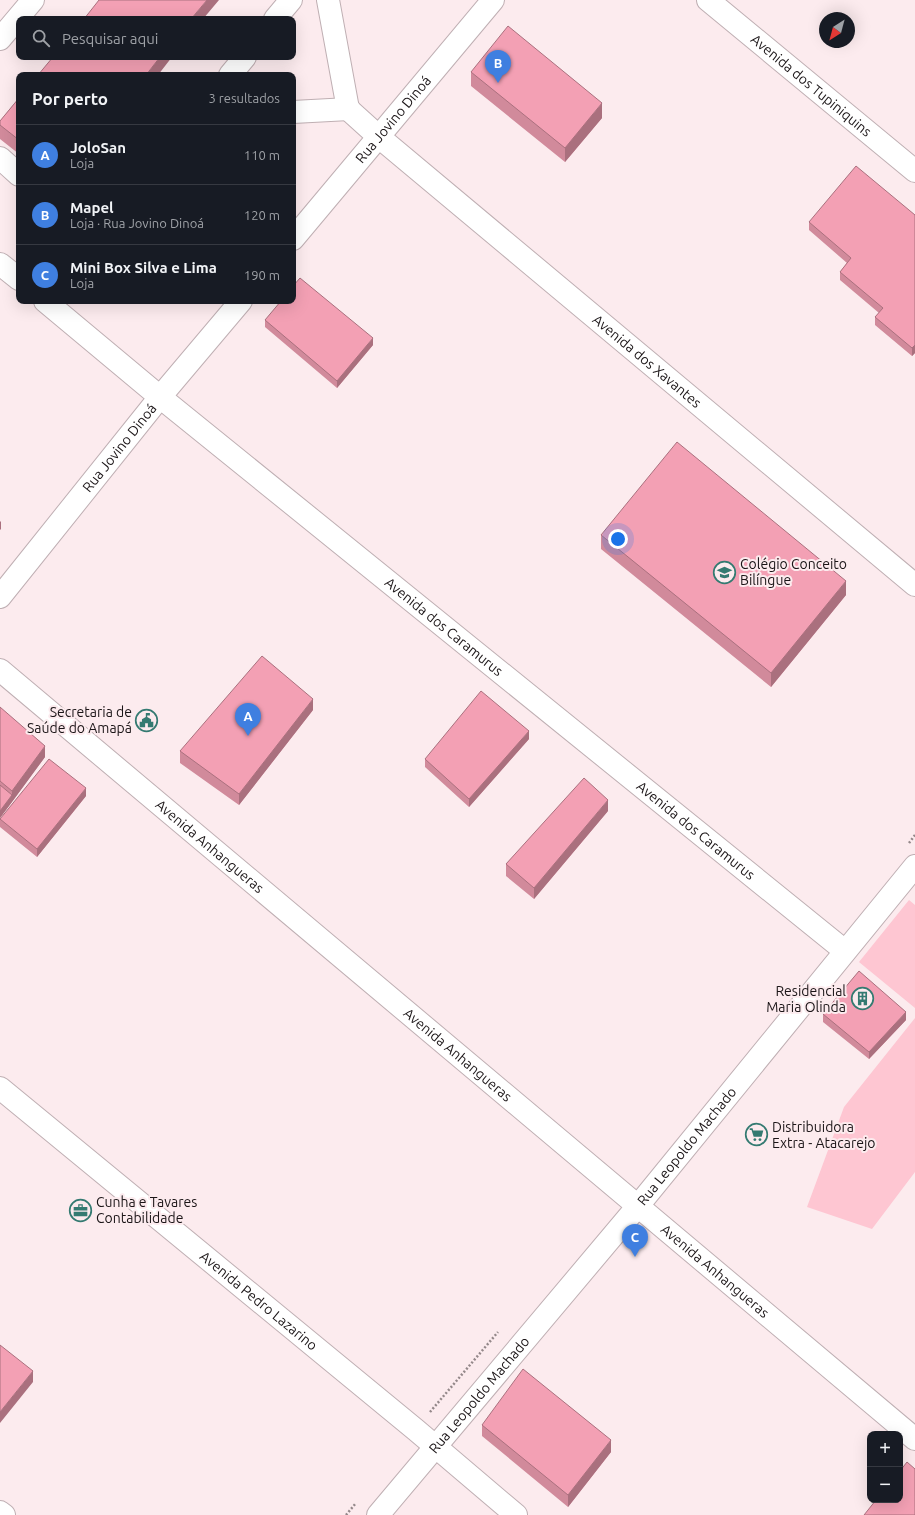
<!DOCTYPE html>
<html lang="pt">
<meta charset="utf-8">
<style>
:root{--surface:#171b24;--page:#242831;--text:#f1f3f6;--muted:#9ea1a6;--line:#363941;--accent:#2563eb}
body{margin:0;font-family:Ubuntu,sans-serif;background:var(--page);color:var(--text)}
.controls{position:absolute;right:12px;bottom:12px;display:grid;overflow:hidden;border-radius:8px;box-shadow:0 4px 16px #0002}
.controls button{width:36px;height:36px;display:grid;place-items:center;padding:0;border:0;border-bottom:1px solid var(--line);background:var(--surface);color:var(--text);font:20px sans-serif}
.compass{position:absolute;left:819px;top:12px;width:36px;height:36px;border-radius:50%;background:var(--surface);box-shadow:0 4px 16px #0002;rotate:216deg}
.you{position:absolute;left:618px;top:539px;width:14px;height:14px;margin:-10px;border:3px solid #fff;border-radius:50%;background:#1a73e8;box-shadow:0 0 0 6px #1a73e833}
.badge{display:grid;place-items:center;width:26px;height:26px;border-radius:50%;background:var(--accent);color:#fff;font-size:13px;font-weight:700}
.pin{position:absolute;translate:-50% -33px;filter:drop-shadow(0 1px 2px #0008)}
.pin::after{content:'';position:absolute;top:21px;width:14px;height:12px;background:inherit;clip-path:polygon(0 0,100% 0,50% 100%)}
.list{margin:0;padding:0;list-style:none}
h2{display:flex;justify-content:space-between;align-items:center;height:52px;margin:0;padding:0 16px;font-size:17px}
h2 small{font-size:13px;font-weight:400;color:var(--muted)}
.list li{display:grid;grid-template-columns:26px 1fr auto;gap:12px;align-items:center;box-sizing:border-box;height:60px;padding:0 16px;border-top:1px solid var(--line)}
.list b{display:block;font-size:15px;white-space:nowrap}
.list p{margin:0;font-size:13px;white-space:nowrap;color:var(--muted)}
.list em{font-size:13px;font-style:normal;color:var(--muted)}
.icon{flex:none;width:22px;height:22px;fill:none;stroke:currentColor;stroke-width:2;stroke-linecap:round;stroke-linejoin:round}
.map{position:relative;flex:none;width:915px;height:1515px;overflow:hidden}
.search{position:absolute;background:var(--surface);box-shadow:0 4px 16px #0002;left:16px;top:16px;width:280px;height:44px;display:flex;align-items:center;gap:10px;box-sizing:border-box;padding:0 14px;border-radius:8px;color:var(--muted);font-size:15px}
.panel{position:absolute;background:var(--surface);box-shadow:0 4px 16px #0002;left:16px;top:72px;width:280px;height:232px;border-radius:8px}
.map>svg:first-child{display:block}
.green{fill:#fec6d2}
.lines{fill:none;stroke-linecap:round;stroke-linejoin:round}
.street-casing{stroke:#bfafb3;stroke-width:24}
.secondary-casing{stroke:#bfafb3;stroke-width:24}
.primary-casing{stroke:#bfafb3;stroke-width:24}
.path{stroke:#94888a;stroke-width:2.5;stroke-dasharray:2 2;stroke-linecap:butt}
.street{stroke:#fff;stroke-width:22}
.secondary{stroke:#fff;stroke-width:22}
.primary{stroke:#fff;stroke-width:22}
.wall{fill:#d18a9b}
.shaded-wall{fill:#aa707e}
.building{fill:#f3a0b4;stroke:#aa707e}
.labels{text-anchor:middle;stroke-width:4;stroke-linejoin:round;paint-order:stroke}
.street-label{font-size:14px;fill:#1b1517;stroke:#fcebee}
.poi-label{font-size:14px;fill:#1b1517;stroke:#fcebee;text-anchor:start}
</style>
<div class="map">
<svg width="915" height="1515" viewBox="0 0 915 1515">
<rect width="100%" height="100%" fill="#fcebee"/>
<!-- green -->
<path class="green" d="M909,900L915,905V1008L859,962Z
M915,1018V1172L872,1229L807,1207L844,1107Z"/>
<g class="lines">
<defs>
<g id="street">
<path id="s1" d="M328,0L348,109L379,137L915,585"/>
<path id="s2" d="M708,0L915,171"/>
<path d="M275,19L291,0"/>
<path d="M0,39L33,0"/>
<path d="M230,75L245,57"/>
<path d="M293,112L349,109"/>
<path d="M0,158L19,175"/>
<path d="M0,264L19,279"/>
<path id="s3" d="M45,301L160,397L845,951"/>
<path id="s4" d="M0,670L915,1439"/>
<path d="M0,1512L4,1515"/>
</g>
<g id="secondary">
<path id="s5" d="M0,1088L416,1430L516,1515"/>
</g>
<g id="primary">
<path id="s6" d="M293,239L493,0"/>
<path id="s7" d="M0,597L160,397L241,301"/>
<path id="s8" d="M378,1515L637,1207L915,866"/>
</g>
</defs>
<!-- street casing -->
<use href="#street" class="street-casing"/>
<!-- secondary casing -->
<use href="#secondary" class="secondary-casing"/>
<!-- primary casing -->
<use href="#primary" class="primary-casing"/>
<!-- path -->
<path class="path" d="M909,843L915,835
M430,1412L498,1332
M346,1515L356,1503"/>
<!-- street -->
<use href="#street" class="street"/>
<!-- secondary -->
<use href="#secondary" class="secondary"/>
<!-- primary -->
<use href="#primary" class="primary"/>
</g>
<!-- wall -->
<path class="wall" d="M471,72L602,118L565,162L471,86Z
M19,98V154L0,139V121Z
M915,215V353L912,356L875,325V317L879,313L840,280V272L847,263L809,230V222Z
M265,320L373,345L337,388L265,327Z
M601,535L846,595L771,687L601,549Z
M0,707L45,757L0,818Z
M313,710L239,805L180,763V751Z
M529,739L469,807L425,767V759Z
M86,796L37,857L0,827V819Z
M608,811L534,899L506,876V864Z
M823,1014L906,1020L869,1059L823,1022Z
M482,1425L611,1452L568,1507L482,1436Z"/>
<!-- shaded-wall -->
<path class="shaded-wall" d="M207,0H219L203,19H191Z
M160,57H172L158,75H146Z
M602,103V118L565,162V148Z
M373,338V345L337,388V381Z
M915,345V353L912,356V348Z
M1,521V529L0,530V522Z
M846,581V595L771,687V673Z
M313,699V710L239,805V794Z
M529,731V739L469,807V799Z
M45,746V757L12,802V791Z
M86,788V796L37,857V849Z
M12,795V802L0,818V811Z
M608,800V811L534,899V888Z
M906,1012V1020L869,1059V1052Z
M33,1371V1382L0,1423V1412Z
M611,1440V1452L568,1507V1495Z"/>
<!-- building -->
<path class="building" d="M99,0H207L191,19H84Z
M508,26L602,103L565,148L471,72Z
M53,57H160L146,75H38Z
M19,98V140L0,125V121Z
M856,166L915,215V345L912,348L875,317L883,308L840,272L851,258L809,222Z
M300,278L373,338L337,381L265,320L281,301H293V286Z
M677,442L846,581L771,673L601,535Z
M262,656L313,699L239,794L180,751Z
M481,691L529,731L469,799L425,759Z
M0,707L45,746L12,791L0,781Z
M49,759L86,788L37,849L0,819Z
M584,778L608,800L534,888L506,864Z
M0,785L12,795L0,811Z
M859,971L906,1012L869,1052L823,1014Z
M0,1345L33,1371L0,1412Z
M523,1369L611,1440L568,1495L482,1425Z
M907,1462L915,1469V1515H864L876,1500H900V1471Z"/>
<!-- icons -->
<defs>
<symbol id="school-ring" viewBox="-11 -11 22 22"><circle r="9.5" fill="#fcebee" stroke="#347a71" stroke-width="1.5"/><path d="M0-5L7-2L0 1L-7-2ZM-4 1L0 2.5L4 1V4Q0 6-4 4Z" fill="#347a71"/></symbol>
<symbol id="civic-ring" viewBox="-11 -11 22 22"><circle r="9.5" fill="#fcebee" stroke="#347a71" stroke-width="1.5"/><path d="M-.6-6.5H3V-4.5H.6V-3L4-1V1h2V6H-6V1h2V-1L-.6-3ZM-1.2 2.5V6h2.4V2.5Z" fill="#347a71"/></symbol>
<symbol id="building-ring" viewBox="-11 -11 22 22"><circle r="9.5" fill="#fcebee" stroke="#347a71" stroke-width="1.5"/><path d="M-4-6H4V6H1V3H-1V6H-4ZM-2.5-4.3h1.7v1.8h-1.7ZM.8-4.3h1.7v1.8H.8ZM-2.5-1h1.7V.8h-1.7ZM.8-1h1.7V.8H.8Z" fill="#347a71"/></symbol>
<symbol id="supermarket-ring" viewBox="-11 -11 22 22"><circle r="9.5" fill="#fcebee" stroke="#347a71" stroke-width="1.5"/><path d="M-6-5.5h2.5l.6 2H6L4.5 2H-2.5L-4.4-4H-6ZM-1.5 3.2a1.3 1.3 0 1 0 .1 0ZM3 3.2a1.3 1.3 0 1 0 .1 0Z" fill="#347a71"/></symbol>
<symbol id="office-ring" viewBox="-11 -11 22 22"><circle r="9.5" fill="#fcebee" stroke="#347a71" stroke-width="1.5"/><path d="M-6-3h4V-5.5h4V-3h4V5H-6ZM-1-4.5V-3h2v-1.5ZM-6 0V1H6V0Z" fill="#347a71"/></symbol>
</defs>
<g fill-rule="evenodd">
<use href="#school-ring" x="712" y="560" width="25" height="25"/>
<use href="#civic-ring" x="134" y="708" width="25" height="25"/>
<use href="#building-ring" x="850" y="986" width="25" height="25"/>
<use href="#supermarket-ring" x="744" y="1122" width="25" height="25"/>
<use href="#office-ring" x="68" y="1198" width="25" height="25"/>
</g>
<g class="labels">
<!-- street labels -->
<g class="street-label">
<text dy="5" stroke="none"><textPath href="#s2" startOffset="134">Avenida dos Tupiniquins</textPath></text>
<text dy="5" stroke="none"><textPath href="#s6" startOffset="156">Rua Jovino Dinoá</textPath></text>
<text dy="5" stroke="none"><textPath href="#s1" startOffset="502">Avenida dos Xavantes</textPath></text>
<text dy="5" stroke="none"><textPath href="#s7" startOffset="191">Rua Jovino Dinoá</textPath></text>
<text dy="5" stroke="none"><textPath href="#s3" startOffset="515">Avenida dos Caramurus</textPath></text>
<text dy="5" stroke="none"><textPath href="#s3" startOffset="839">Avenida dos Caramurus</textPath></text>
<text dy="5" stroke="none"><textPath href="#s4" startOffset="274">Avenida Anhangueras</textPath></text>
<text dy="5" stroke="none"><textPath href="#s4" startOffset="598">Avenida Anhangueras</textPath></text>
<text dy="5" stroke="none"><textPath href="#s8" startOffset="481">Rua Leopoldo Machado</textPath></text>
<text dy="5" stroke="none"><textPath href="#s4" startOffset="934">Avenida Anhangueras</textPath></text>
<text dy="5" stroke="none"><textPath href="#s5" startOffset="335">Avenida Pedro Lazarino</textPath></text>
<text dy="5" stroke="none"><textPath href="#s8" startOffset="157">Rua Leopoldo Machado</textPath></text>
</g>
<!-- poi labels -->
<g class="poi-label">
<text x="740" y="569">Colégio Conceito<tspan x="740" dy="16">Bilíngue</tspan></text>
<text x="132" y="717" text-anchor="end">Secretaria de<tspan x="132" dy="16">Saúde do Amapá</tspan></text>
<text x="846" y="996" text-anchor="end">Residencial<tspan x="846" dy="16">Maria Olinda</tspan></text>
<text x="772" y="1132">Distribuidora<tspan x="772" dy="16">Extra - Atacarejo</tspan></text>
<text x="96" y="1207">Cunha e Tavares<tspan x="96" dy="16">Contabilidade</tspan></text>
</g>
</g>
</svg>
<div class="controls">
<button>+</button>
<button>−</button>
</div>
<svg class="compass" viewBox="-18 -18 36 36"><path d="M0-13l5 13h-10z" fill="#e53935"/><path d="M0 13l5-13h-10z" fill="#9ea1a6"/></svg>
<div class="you"></div>
<div class="pin badge" style="left:248px;top:736px;background:#3f7fe0">A</div>
<div class="pin badge" style="left:498px;top:83px;background:#3f7fe0">B</div>
<div class="pin badge" style="left:635px;top:1257px;background:#3f7fe0">C</div>
<div class="search"><svg class="icon" aria-label="search" viewBox="0 0 24 24"><circle cx="10" cy="10" r="6"/><path d="M15 15l6 6"/></svg>Pesquisar aqui</div>
<section class="panel">
<h2>Por perto<small>3 resultados</small></h2>
<ul class="list">
<li><span class="badge" style="background:#3f7fe0">A</span><div><b>JoloSan</b><p>Loja</p></div><em>110 m</em></li>
<li><span class="badge" style="background:#3f7fe0">B</span><div><b>Mapel</b><p>Loja · Rua Jovino Dinoá</p></div><em>120 m</em></li>
<li><span class="badge" style="background:#3f7fe0">C</span><div><b>Mini Box Silva e Lima</b><p>Loja</p></div><em>190 m</em></li>
</ul>
</section>
</div>
